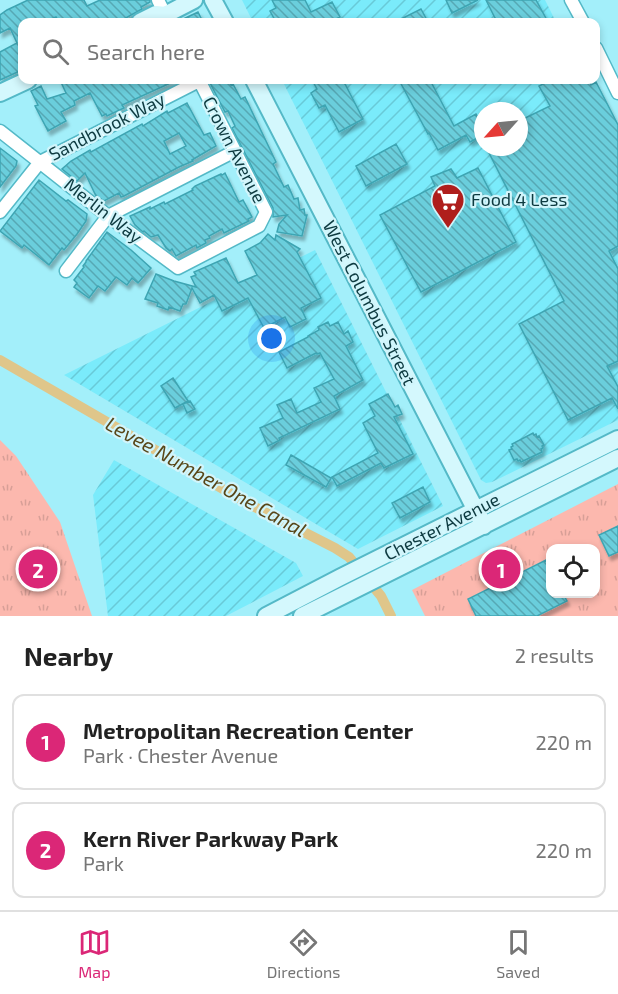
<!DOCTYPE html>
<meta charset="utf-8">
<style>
:root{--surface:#fff;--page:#f6f6f6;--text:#222;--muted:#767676;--line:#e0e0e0;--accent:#db2777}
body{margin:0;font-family:"Exo 2",sans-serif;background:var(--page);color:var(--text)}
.controls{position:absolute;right:18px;bottom:18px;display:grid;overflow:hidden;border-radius:12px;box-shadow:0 3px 9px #0003}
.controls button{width:54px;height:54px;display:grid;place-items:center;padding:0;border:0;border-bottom:2px solid var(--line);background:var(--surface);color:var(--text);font:30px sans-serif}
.compass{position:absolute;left:474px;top:102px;width:54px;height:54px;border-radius:50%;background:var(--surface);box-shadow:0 3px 9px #0003;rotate:243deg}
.you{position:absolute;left:272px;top:339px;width:21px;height:21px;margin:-15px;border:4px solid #fff;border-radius:50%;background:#1a73e8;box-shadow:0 0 0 9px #1a73e833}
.badge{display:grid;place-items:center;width:39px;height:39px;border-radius:50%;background:var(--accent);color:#fff;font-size:20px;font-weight:700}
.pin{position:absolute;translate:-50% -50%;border:3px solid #fff;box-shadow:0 2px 6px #0006}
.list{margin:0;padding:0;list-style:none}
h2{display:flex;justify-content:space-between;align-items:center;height:78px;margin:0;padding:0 24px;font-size:26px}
h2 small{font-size:20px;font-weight:400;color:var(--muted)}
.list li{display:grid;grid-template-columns:39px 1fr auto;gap:18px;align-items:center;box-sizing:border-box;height:96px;margin:0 12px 12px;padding:0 12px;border:2px solid var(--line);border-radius:12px}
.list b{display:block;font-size:22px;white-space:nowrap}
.list p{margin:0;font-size:20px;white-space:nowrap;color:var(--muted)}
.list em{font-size:20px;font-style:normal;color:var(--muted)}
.icon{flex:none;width:33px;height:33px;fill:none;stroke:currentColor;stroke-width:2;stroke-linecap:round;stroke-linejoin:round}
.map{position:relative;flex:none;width:618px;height:616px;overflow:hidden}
.search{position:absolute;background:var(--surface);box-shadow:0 3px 9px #0003;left:18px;right:18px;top:18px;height:66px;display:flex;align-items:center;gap:15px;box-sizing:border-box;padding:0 21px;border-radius:12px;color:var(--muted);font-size:22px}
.sheet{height:294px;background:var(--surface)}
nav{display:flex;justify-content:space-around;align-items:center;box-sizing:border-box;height:84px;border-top:2px solid var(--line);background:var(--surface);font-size:16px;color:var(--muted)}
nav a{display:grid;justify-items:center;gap:3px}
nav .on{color:var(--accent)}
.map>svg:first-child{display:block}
.industrial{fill:url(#industrial-furrows);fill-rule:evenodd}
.grass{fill:url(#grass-tufts);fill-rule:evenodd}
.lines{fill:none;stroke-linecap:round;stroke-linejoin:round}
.canal{stroke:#dfc68a;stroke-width:10}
.building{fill:url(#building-back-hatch);stroke:#3ea5b3;stroke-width:1.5;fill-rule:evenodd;filter:url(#shadow)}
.street-casing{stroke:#54b9c7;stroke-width:15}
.secondary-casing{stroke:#54b9c7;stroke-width:20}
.street{stroke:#fff;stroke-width:12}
.secondary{stroke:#d4f8fd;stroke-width:16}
.labels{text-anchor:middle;stroke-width:4.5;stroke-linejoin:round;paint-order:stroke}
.street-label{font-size:18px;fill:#0d3a40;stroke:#d1f5fb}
.poi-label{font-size:18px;fill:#0d3a40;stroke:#d1f5fb;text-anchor:start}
.water-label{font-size:20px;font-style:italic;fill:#584618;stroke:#d1f5fb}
</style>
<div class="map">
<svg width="618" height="616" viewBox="0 0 618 616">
<defs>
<pattern id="industrial-furrows" width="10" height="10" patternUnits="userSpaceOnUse" patternTransform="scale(1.5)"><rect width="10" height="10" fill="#7aebfb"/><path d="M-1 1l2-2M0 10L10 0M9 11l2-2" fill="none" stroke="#68cad8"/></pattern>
<pattern id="grass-tufts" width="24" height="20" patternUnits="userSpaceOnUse" patternTransform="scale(1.5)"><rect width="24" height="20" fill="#fcb8ae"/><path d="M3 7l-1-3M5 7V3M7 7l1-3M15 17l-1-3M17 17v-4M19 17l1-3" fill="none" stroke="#d79f97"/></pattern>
<pattern id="building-back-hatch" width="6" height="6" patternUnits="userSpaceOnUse" patternTransform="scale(1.5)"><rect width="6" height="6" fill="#6acedc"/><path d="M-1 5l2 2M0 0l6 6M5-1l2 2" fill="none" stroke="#56a8b4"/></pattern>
<filter id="shadow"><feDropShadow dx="2.5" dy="4.5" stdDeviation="1.5" flood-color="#0004"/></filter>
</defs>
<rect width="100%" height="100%" fill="#a3effa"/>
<!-- industrial -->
<path class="industrial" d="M242,0H545L556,22H253Z
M282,80H585L618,145V420L492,482L486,483L481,480ZM483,111H519V147H483Z
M315,250L443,506L358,549L64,375Z
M114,460L296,563L303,576L226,616H108L93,495Z"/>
<!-- grass -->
<path class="grass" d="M0,440L16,456L60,522L92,616H0Z
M618,484V616H425L412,590ZM550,548H596V594H550Z"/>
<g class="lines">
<!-- canal -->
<path class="canal" d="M0,360L247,503L335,548L349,557L381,596L391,616"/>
</g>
<!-- building -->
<path class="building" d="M28,0H84L87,6L100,0H150V2L141,7L142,9L122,20L123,22H59L56,17L43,22H22V70L0,80V52L17,43L10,28L0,33V15L7,10Z
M272,0H305L311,12L332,2L340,17L330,22H276L270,11L276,8Z
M446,0H478L452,13Z
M486,0H536L548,22H497Z
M421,9L428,22H395Z
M198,12L203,22H177Z
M60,80H177L122,105L124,108L107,116L106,114L102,116L90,93L74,101L75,105L61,112L66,121L48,131L35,106L38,105L31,91L41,86L47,99L66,93Z
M212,80H228L231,85L233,84L241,99L245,97L276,162L273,164L284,187L288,185L294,199L298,198L300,210L304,209L305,215H307L302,236L277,232L279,224L287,215L273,217V208L232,128L235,126L228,111L225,112L209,81Z
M312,80H343L363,119L339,132L325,105L319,108L311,93L317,89Z
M399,80H430L454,126L476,114L483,127V135L470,142L466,135L438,150L429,133L428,134Z
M551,80H589L591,85L596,82L618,125V246L609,251L618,269V361L607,366L618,387V409L612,398L568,420L519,324L564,301L486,147H519V121L550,106L539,86Z
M187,103L204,135L210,133L216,146L197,157L192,160L193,161L179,167L124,196L121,197L119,193L104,201L96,196L85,173L77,181L62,169L71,161L90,150L91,152L142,124L143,126L167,111L168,113ZM179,133L186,146L170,154L164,141Z
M396,144L407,164L366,186L356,166Z
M0,148L17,161L16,166L0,187Z
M478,168L516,242L421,292L380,215L435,186L431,177L451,169L457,178Z
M225,173L239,202L243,200L252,217L248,219L249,221L224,233L222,229L209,236L210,238L205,240L206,243L197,248L196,245L176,256L172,249L170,251L166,248L158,235L151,237L144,231L143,232L135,225L130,216L150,207V209L164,202L165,204L193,190L192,189L195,186L221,174L222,175Z
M39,180L66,201L68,200L87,214L86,221L77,234L64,250L62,248L49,265L24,245L22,248L0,231Z
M107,232L131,250L151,268L138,283L132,278L127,285L116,277L105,291L98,286L89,298L74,287L77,283L74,280L84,267L83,266L86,262V261Z
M268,234L275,240L276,235L300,249L297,252L321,298L301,308L306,319L290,327L285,317L264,328L248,298L222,311L214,295L200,303L192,288L186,304H183L180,311L169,307L168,310L157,306L158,303L145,299L156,274L174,281L196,287L191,277L196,275L194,272L226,258L238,283L257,275L245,251L260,243Z
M328,322L330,326L338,322L344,334L348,331L353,342L346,346L363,380L334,396L340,409L279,438L280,440L268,446L260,428L283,418L277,405L291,399L297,413L321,402L314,388L334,379L320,353L317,354L316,353L287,368L279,352L308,337V336L319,330L318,327Z
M173,378L188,401L175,408L161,386Z
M388,394L395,407L398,405L402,414L394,417L413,454L384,468L381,463L337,486L332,477L378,453L363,423L375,416L369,404Z
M190,401L195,409L187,413L183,404Z
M533,433L534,435L536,434L537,437L539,436L544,445L542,446L543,448L541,449L542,452L521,462L520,460L518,461L517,459L514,460L509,450L512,449L511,447L513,446L512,444Z
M291,455L331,478L326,487L286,465Z
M423,487L430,502L400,518L392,503Z
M618,526V552L609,556L599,535Z
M546,560L550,568V594H563L567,601L537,616H476L468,599Z"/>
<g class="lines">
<defs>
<path id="street" d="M158,0L169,22
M571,0L583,22
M596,48L618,93
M0,131L108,216L178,268L259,226L266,212L199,80
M0,212L40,162L199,81
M66,271L108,216L235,151"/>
<path id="secondary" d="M213,0L225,22
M140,22L156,14L165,15L194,0
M254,80L484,526
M0,93L28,80
M266,616L341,577L618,439
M302,616L618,458"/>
</defs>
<!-- street casing -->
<use href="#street" class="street-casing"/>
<!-- secondary casing -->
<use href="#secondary" class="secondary-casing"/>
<!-- street -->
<use href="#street" class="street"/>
<!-- secondary -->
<use href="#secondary" class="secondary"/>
</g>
<!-- icons -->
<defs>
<symbol id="supermarket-pin" viewBox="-11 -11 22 30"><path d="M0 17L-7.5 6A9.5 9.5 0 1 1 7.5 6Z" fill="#af1e1c" stroke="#d1f5fb"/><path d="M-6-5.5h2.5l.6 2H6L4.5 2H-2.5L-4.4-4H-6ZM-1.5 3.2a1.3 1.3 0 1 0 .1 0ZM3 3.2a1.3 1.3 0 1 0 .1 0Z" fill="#fff"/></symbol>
</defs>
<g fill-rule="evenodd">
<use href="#supermarket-pin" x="429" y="181" width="38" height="52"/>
</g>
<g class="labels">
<!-- street labels -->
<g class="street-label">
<text transform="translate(107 127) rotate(-27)" y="6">Sandbrook Way</text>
<text transform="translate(234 150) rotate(63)" y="6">Crown Avenue</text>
<text transform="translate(103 211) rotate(38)" y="6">Merlin Way</text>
<text transform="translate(369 303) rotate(63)" y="6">West Columbus Street</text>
<text transform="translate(442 527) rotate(-27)" y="6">Chester Avenue</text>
</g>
<!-- poi labels -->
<g class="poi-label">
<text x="471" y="206">Food 4 Less</text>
</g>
<!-- water labels -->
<g class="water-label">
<text transform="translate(206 477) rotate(29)" y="7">Levee Number One Canal</text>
</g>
</g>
</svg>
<div class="controls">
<button><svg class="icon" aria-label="locate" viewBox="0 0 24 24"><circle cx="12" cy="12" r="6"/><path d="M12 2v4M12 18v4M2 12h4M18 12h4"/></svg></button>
</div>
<svg class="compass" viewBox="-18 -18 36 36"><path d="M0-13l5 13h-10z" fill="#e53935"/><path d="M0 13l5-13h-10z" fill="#767676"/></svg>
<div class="you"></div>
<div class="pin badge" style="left:501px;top:569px">1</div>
<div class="pin badge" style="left:38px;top:569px">2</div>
<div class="search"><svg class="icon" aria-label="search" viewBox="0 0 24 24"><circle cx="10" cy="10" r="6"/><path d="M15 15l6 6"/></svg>Search here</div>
</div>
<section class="sheet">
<h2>Nearby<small>2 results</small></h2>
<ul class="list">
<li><span class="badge">1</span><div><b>Metropolitan Recreation Center</b><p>Park · Chester Avenue</p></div><em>220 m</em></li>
<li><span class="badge">2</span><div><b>Kern River Parkway Park</b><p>Park</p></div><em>220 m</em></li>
</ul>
</section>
<nav>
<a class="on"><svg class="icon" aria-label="map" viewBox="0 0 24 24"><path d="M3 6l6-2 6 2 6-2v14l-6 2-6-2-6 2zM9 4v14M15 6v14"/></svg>Map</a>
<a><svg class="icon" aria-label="directions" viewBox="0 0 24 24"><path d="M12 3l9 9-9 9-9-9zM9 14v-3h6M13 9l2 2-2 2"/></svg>Directions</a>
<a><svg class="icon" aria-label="saved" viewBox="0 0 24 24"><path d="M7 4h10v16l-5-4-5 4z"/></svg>Saved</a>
</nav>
